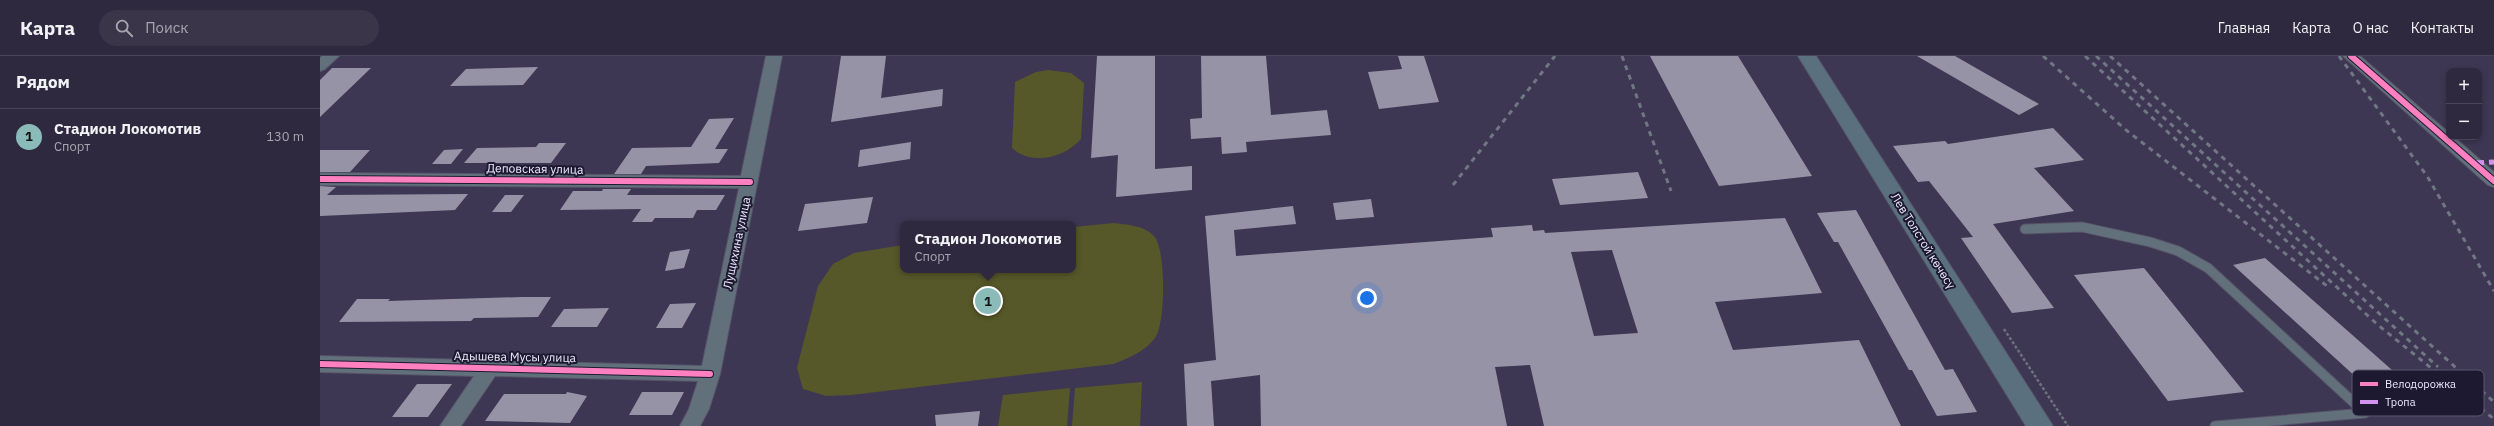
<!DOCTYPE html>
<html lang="ru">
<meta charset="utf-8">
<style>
:root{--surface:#2e293e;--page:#3a3549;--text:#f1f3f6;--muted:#a7a6b0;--line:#494558;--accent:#8bbbb9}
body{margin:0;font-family:"IBM Plex Sans",sans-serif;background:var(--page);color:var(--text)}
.controls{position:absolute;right:12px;top:12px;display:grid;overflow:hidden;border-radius:8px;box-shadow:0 2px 6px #0003}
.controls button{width:36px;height:36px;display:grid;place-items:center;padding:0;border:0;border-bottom:1px solid var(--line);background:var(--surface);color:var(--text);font:20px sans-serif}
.you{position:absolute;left:1047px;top:242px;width:14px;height:14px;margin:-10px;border:3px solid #fff;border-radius:50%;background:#1a73e8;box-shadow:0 0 0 6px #1a73e833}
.badge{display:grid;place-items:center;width:26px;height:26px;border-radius:50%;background:var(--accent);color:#111;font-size:13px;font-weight:700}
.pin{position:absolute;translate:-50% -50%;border:2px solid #fff;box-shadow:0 1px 4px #0006}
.popup{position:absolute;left:580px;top:165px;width:176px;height:52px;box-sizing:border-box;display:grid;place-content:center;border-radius:8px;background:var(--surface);filter:drop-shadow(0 1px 3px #0005);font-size:13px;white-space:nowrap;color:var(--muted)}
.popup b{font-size:15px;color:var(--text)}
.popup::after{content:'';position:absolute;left:50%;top:100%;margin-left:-8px;border:8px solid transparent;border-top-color:var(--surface)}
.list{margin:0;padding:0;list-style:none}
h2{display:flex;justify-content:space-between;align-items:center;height:52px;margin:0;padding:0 16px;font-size:17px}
h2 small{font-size:13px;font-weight:400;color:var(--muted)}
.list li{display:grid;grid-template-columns:26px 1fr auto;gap:12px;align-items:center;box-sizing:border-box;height:56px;padding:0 16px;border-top:1px solid var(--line)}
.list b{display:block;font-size:15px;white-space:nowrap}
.list p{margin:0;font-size:13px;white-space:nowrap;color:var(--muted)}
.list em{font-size:13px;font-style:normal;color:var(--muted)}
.icon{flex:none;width:22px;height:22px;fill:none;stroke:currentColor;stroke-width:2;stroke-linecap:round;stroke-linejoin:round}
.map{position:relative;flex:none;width:2174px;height:370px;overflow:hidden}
header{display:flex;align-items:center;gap:24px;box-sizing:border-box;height:56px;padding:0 20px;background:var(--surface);border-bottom:1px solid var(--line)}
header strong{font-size:19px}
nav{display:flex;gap:22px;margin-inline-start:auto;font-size:14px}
.search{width:280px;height:36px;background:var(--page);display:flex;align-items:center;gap:10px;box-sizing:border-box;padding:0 14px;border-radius:22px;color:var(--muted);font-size:15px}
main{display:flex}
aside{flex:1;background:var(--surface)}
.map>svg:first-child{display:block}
.green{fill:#575829}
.building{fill:#9793a7;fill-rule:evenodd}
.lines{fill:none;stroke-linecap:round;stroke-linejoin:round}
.lane-casing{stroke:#575368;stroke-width:11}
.street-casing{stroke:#575368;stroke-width:2}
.primary-casing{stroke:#575368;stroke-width:2}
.path{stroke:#6b727e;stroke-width:2.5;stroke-dasharray:3 2;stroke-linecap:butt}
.lane{stroke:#62707c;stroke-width:9}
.street{fill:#62707c;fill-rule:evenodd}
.primary{fill:#5a707e;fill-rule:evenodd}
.rail{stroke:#717684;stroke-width:3;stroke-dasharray:5 5;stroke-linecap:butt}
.quiet{stroke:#d193ec;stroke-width:5;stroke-dasharray:10 5;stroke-linecap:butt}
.cycleway-casing{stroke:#1d1930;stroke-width:8}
.cycleway{stroke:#ff80c0;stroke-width:6}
.labels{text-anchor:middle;stroke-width:4;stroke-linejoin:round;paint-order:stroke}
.street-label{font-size:12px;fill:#eceafe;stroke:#1d1930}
.key{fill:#1d1930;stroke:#5b586e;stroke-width:1}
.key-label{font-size:11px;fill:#eceafe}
</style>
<header>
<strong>Карта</strong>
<div class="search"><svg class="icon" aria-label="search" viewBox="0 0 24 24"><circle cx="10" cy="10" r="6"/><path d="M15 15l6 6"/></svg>Поиск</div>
<nav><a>Главная</a><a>Карта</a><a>О нас</a><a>Контакты</a></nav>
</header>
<main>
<aside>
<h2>Рядом<small></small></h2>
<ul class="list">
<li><span class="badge">1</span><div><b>Стадион Локомотив</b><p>Спорт</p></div><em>130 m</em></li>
</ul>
</aside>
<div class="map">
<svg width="2174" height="370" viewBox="0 0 2174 370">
<rect width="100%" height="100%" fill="#3d3753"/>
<!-- green -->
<path class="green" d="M728,14L751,17L764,27L761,83C744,102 712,110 692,92L695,26L716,16Z
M794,167C808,169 823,169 834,180C846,193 846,268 835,282C824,296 809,302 793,308L531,339L506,340L483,333L477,312L498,230L513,208L534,197L583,189V214H753V171Z
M822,326L820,370H752L755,332Z
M750,332L747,370H678L683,339Z"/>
<!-- building -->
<path class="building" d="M521,0H566L561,42L623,33L622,50L511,66Z
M777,0H835V113L872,110V134L796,141L798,99L771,102Z
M881,0H946L951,59L1007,54L1011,79L926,86L927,96L902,98L901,81L871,83L870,63L882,62Z
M1078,0H1104L1119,46L1059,53L1048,16L1082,13Z
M1330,0H1418L1492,120L1399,130Z
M1597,0H1635L1719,48L1699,59Z
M218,11L203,29L130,30L146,13Z
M12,12H51L0,61V24Z
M414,62L395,93H408L399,107L326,110L321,118H294L312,92L371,91L389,63Z
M1733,72L1764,104L1714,112L1754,155L1673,168L1734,252L1692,257L1641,182L1653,181L1609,125L1598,126L1573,90L1625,85L1628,88Z
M591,86L590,103L538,111L540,94Z
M219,87H246L231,107H144L157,92L216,91Z
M143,93L131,108H112L124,94Z
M0,94H50L30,116H0Z
M1318,116L1328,142L1240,149L1232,123Z
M0,130L16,131L7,139L148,138L135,154L0,160Z
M283,133H311L307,139H405L396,154H377L373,162H335L332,166H312L321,153L240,154L253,135H282Z
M185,139H204L191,156H172Z
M553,141L547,167L478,175L485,148Z
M1051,143L1054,161L1016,164L1013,147Z
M973,150L976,168L914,174L916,200L1173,181L1171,172L1212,169L1213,175L1224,174L1225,177L1465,162L1502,237L1395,246L1413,294L1539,284L1581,370H1224L1210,309L1175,311L1187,370H941L940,319L891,325L894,370H867L864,308L896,304L885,160ZM1292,194L1318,277L1274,280L1251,196Z
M1536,154L1625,314L1633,313L1657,356L1617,360L1592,314H1589L1518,186H1514L1497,157Z
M370,193L364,212L345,215L350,196Z
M1945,202L2106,344L2072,354L1913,209Z
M1824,212L1924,336L1848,345L1754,219Z
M201,241H231L218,261L154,262L151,265L19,266L37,243H70L68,245Z
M376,247L362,272H336L350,248Z
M289,252L277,271H231L244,253Z
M97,328H132L108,361H72Z
M247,336L267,340L250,367L165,365L184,338H246Z
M322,336H364L352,359H309Z
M660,355L658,370H616L615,359Z"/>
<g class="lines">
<defs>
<path id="lane" d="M1705,173L1762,171L1830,186L1858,195L1888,212L2045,357L1895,370"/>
<path id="street" d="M2,0H19L5,13L0,15V2Z
M446,0H462L400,318L389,353L380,370H360L369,353L378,325L175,320L141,370H120L154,320L0,316V300L382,310L419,132L0,129V117L421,120Z
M2023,0H2040L2129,77V81H2134L2174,116V131L2168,129Z"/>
<path id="primary" d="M1478,0H1496L1733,370H1706Z"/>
</defs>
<!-- lane casing -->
<use href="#lane" class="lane-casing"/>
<!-- street casing -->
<use href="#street" class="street-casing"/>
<!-- primary casing -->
<use href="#primary" class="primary-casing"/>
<!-- path -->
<path class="path" d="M1684,273L1748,370"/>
<!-- lane -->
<use href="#lane" class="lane"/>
<!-- street -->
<use href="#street" class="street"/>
<!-- primary -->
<use href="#primary" class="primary"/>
<!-- rail -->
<path class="rail" d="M1302,0L1351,135
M1723,0L1806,74L2007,230
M1765,0L2058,269L2174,363
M1776,0L2118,311
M1790,0L2174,346
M2019,0L2107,120L2174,235
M1133,129L1235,0"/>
<!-- quiet -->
<path class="quiet" d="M2154,107L2174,106"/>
<defs>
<path id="cycleway" d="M2031,0L2174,125
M0,123L430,126
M0,308L390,318"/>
</defs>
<!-- cycleway casing -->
<use href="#cycleway" class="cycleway-casing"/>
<!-- cycleway -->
<use href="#cycleway" class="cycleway"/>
</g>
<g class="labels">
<!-- street labels -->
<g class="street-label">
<text transform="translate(215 113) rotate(1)" y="4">Деповская улица</text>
<text transform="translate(1603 185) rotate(58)" y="4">Лев Толстой көчөсү</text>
<text transform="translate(417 187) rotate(-78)" y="4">Лущихина улица</text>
<text transform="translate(195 301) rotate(1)" y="4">Адышева Мусы улица</text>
</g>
</g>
<!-- legend -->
<rect x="2032" y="314" width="132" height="46" rx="6" class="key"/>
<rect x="2040" y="326" width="18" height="4" fill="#ff80c0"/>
<rect x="2040" y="344" width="18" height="4" fill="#d193ec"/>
<g class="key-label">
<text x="2065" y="332">Велодорожка</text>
<text x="2065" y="350">Тропа</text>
</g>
</svg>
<div class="controls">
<button>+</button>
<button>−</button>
</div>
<div class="you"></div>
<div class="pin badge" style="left:668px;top:245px">1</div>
<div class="popup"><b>Стадион Локомотив</b>Спорт</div>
</div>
</main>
